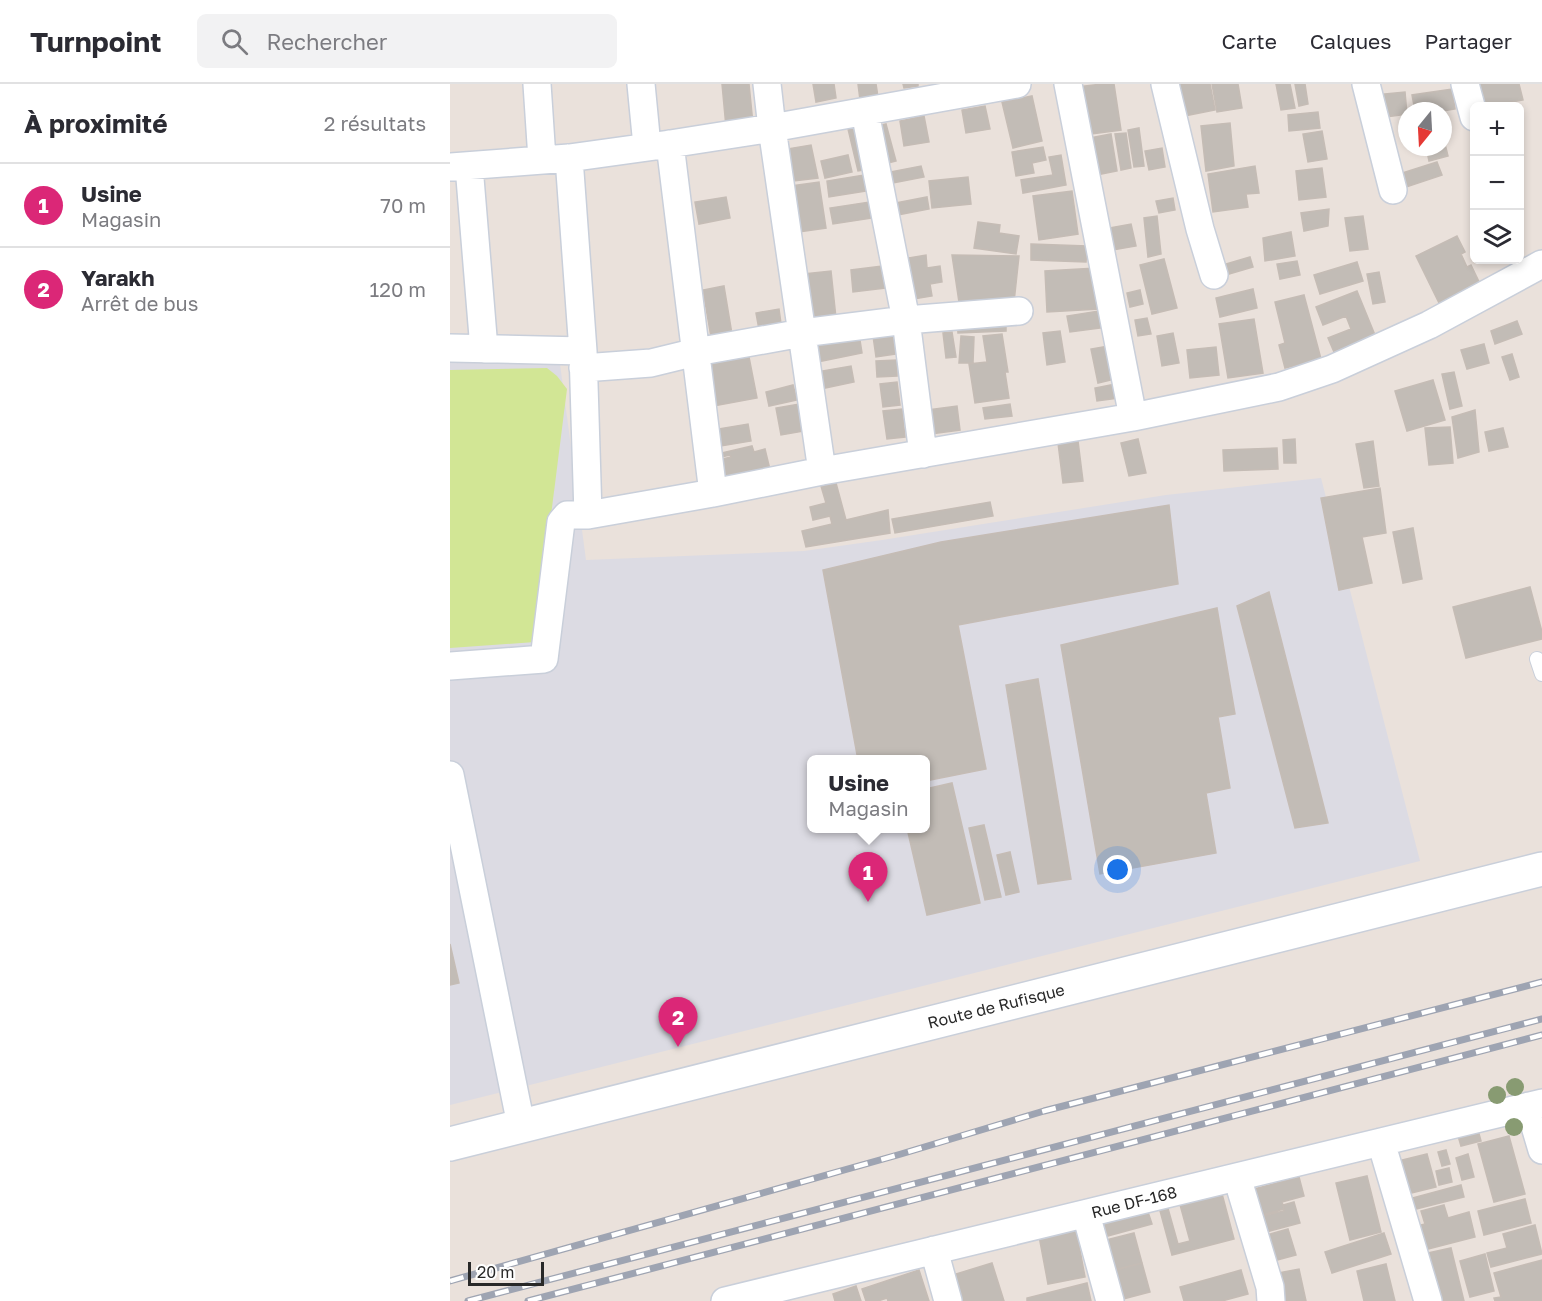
<!DOCTYPE html>
<html lang="fr">
<meta charset="utf-8">
<style>
:root{--surface:#fff;--page:#f2f2f3;--text:#2b2b33;--muted:#7c7c81;--line:#e1e1e2;--accent:#db2777}
body{margin:0;font-family:"Golos Text",sans-serif;background:var(--page);color:var(--text)}
.controls{position:absolute;right:18px;top:18px;display:grid;overflow:hidden;border-radius:9px;box-shadow:0 3px 9px #0003}
.controls button{width:54px;height:54px;display:grid;place-items:center;padding:0;border:0;border-bottom:2px solid var(--line);background:var(--surface);color:var(--text);font:30px sans-serif}
.compass{position:absolute;left:948px;top:18px;width:54px;height:54px;border-radius:50%;background:var(--surface);box-shadow:0 3px 9px #0003;rotate:198deg}
.scale{position:absolute;left:18px;bottom:15px;width:76px;box-sizing:border-box;padding-left:6px;border:3px solid #282828;border-top:0;font-size:16px;line-height:21px;white-space:nowrap;color:#282828;-webkit-text-stroke:4px #fff;paint-order:stroke}
.you{position:absolute;left:668px;top:786px;width:21px;height:21px;margin:-15px;border:4px solid #fff;border-radius:50%;background:#1a73e8;box-shadow:0 0 0 9px #1a73e833}
.badge{display:grid;place-items:center;width:39px;height:39px;border-radius:50%;background:var(--accent);color:#fff;font-size:20px;font-weight:700}
.pin{position:absolute;translate:-50% -50px;filter:drop-shadow(0 2px 3px #0008)}
.pin::after{content:'';position:absolute;top:32px;width:21px;height:18px;background:inherit;clip-path:polygon(0 0,100% 0,50% 100%)}
.popup{position:absolute;left:357px;top:671px;width:123px;height:78px;box-sizing:border-box;display:grid;place-content:center;border-radius:9px;background:var(--surface);filter:drop-shadow(0 2px 4px #0005);font-size:20px;white-space:nowrap;color:var(--muted)}
.popup b{font-size:22px;color:var(--text)}
.popup::after{content:'';position:absolute;left:50%;top:100%;margin-left:-12px;border:12px solid transparent;border-top-color:var(--surface)}
.list{margin:0;padding:0;list-style:none}
h2{display:flex;justify-content:space-between;align-items:center;height:78px;margin:0;padding:0 24px;font-size:26px}
h2 small{font-size:20px;font-weight:400;color:var(--muted)}
.list li{display:grid;grid-template-columns:39px 1fr auto;gap:18px;align-items:center;box-sizing:border-box;height:84px;padding:0 24px;border-top:2px solid var(--line)}
.list b{display:block;font-size:22px;white-space:nowrap}
.list p{margin:0;font-size:20px;white-space:nowrap;color:var(--muted)}
.list em{font-size:20px;font-style:normal;color:var(--muted)}
.icon{flex:none;width:33px;height:33px;fill:none;stroke:currentColor;stroke-width:2;stroke-linecap:round;stroke-linejoin:round}
.map{position:relative;flex:none;width:1092px;height:1217px;overflow:hidden}
header{display:flex;align-items:center;gap:36px;box-sizing:border-box;height:84px;padding:0 30px;background:var(--surface);border-bottom:2px solid var(--line)}
header strong{font-size:28px}
nav{display:flex;gap:33px;margin-inline-start:auto;font-size:21px}
.search{width:420px;height:54px;background:var(--page);display:flex;align-items:center;gap:15px;box-sizing:border-box;padding:0 21px;border-radius:9px;color:var(--muted);font-size:22px}
main{display:flex}
aside{flex:1;background:var(--surface)}
.map>svg:first-child{display:block}
.industrial{fill:#dcdbe3;fill-rule:evenodd}
.pitch{fill:#d2e695}
.building{fill:#c2bcb6;stroke:#c5bcb5;stroke-width:1.5}
.lines{fill:none;stroke-linecap:round;stroke-linejoin:round}
.service-casing{stroke:#c9cfda;stroke-width:16}
.minor-casing{stroke:#c9cfda;stroke-width:30}
.secondary-casing{stroke:#c9cfda;stroke-width:36}
.service{stroke:#fff;stroke-width:14}
.minor{stroke:#fff;stroke-width:27}
.secondary{stroke:#fff;stroke-width:33}
.rail-casing{stroke:#9ea4b2;stroke-width:7}
.rail{stroke:#fff;stroke-width:4.5;stroke-dasharray:14;stroke-linecap:butt}
.tree{fill:#889b72}
.labels{text-anchor:middle;stroke-width:4.5;stroke-linejoin:round;paint-order:stroke}
.street-label{font-size:16px;fill:#282828;stroke:#fff}
</style>
<header>
<strong>Turnpoint</strong>
<div class="search"><svg class="icon" aria-label="search" viewBox="0 0 24 24"><circle cx="10" cy="10" r="6"/><path d="M15 15l6 6"/></svg>Rechercher</div>
<nav><a>Carte</a><a>Calques</a><a>Partager</a></nav>
</header>
<main>
<aside>
<h2>À proximité<small>2 résultats</small></h2>
<ul class="list">
<li><span class="badge">1</span><div><b>Usine</b><p>Magasin</p></div><em>70 m</em></li>
<li><span class="badge">2</span><div><b>Yarakh</b><p>Arrêt de bus</p></div><em>120 m</em></li>
</ul>
</aside>
<div class="map">
<svg width="1092" height="1217" viewBox="0 0 1092 1217">
<rect width="100%" height="100%" fill="#eae1db"/>
<!-- industrial -->
<path class="industrial" d="M0,264L108,265L136,476L354,467L432,456L716,411L871,394L970,777L0,1021ZM361,676H475V744H361Z"/>
<!-- pitch -->
<path class="pitch" d="M97,284L107,292L117,305L85,558L0,564V286Z"/>
<!-- building -->
<path class="building" d="M272,0H299L303,40L276,43Z
M363,0H384L386,14L366,18Z
M408,0H426L428,13L410,16Z
M453,0H468V2L454,4Z
M652,0H664L671,46L634,51L627,3Z
M723,0H760L765,26L729,33Z
M762,0H788L792,24L767,28Z
M826,0H840L845,24L831,26Z
M845,0H855L858,20L849,22Z
M1017,0H1069L1073,16L1041,22H1024Z
M1002,5L1005,25L993,27H965L962,11Z
M955,8L957,30L929,34L925,11Z
M582,12L592,57L563,64L552,18Z
M535,22L540,45L516,49L512,26Z
M868,28L870,44L839,47L838,31Z
M474,32L479,58L454,62L450,37Z
M780,39L784,82L756,87L751,42Z
M436,40L446,77L430,81L421,44Z
M412,43L421,85L408,87L398,45Z
M689,44L694,82L684,83L678,46Z
M872,47L877,75L858,78L853,50Z
M676,49L681,84L671,86L665,50Z
M661,50L667,87L641,92L634,55Z
M993,52L998,72L979,77L976,63H993Z
M361,61L368,94L335,98L331,66Z
M593,63L596,76L582,79L584,89L566,92L562,68Z
M712,64L715,83L699,86L695,67Z
M398,71L402,88L375,94L371,77Z
M611,71L616,101L573,109L571,96L603,91L599,73Z
M987,78L992,91L950,105L946,91Z
M471,82L474,93L437,100L435,89Z
M805,82L809,109L796,110L798,123L763,128L758,90Z
M872,84L876,113L849,116L846,87Z
M420,90L423,106L379,113L377,97Z
M518,93L521,120L482,124L479,97Z
M369,98L376,144L342,149L334,103Z
M622,107L628,150L589,156L583,112Z
M276,113L280,134L249,140L245,118Z
M477,113L479,125L442,132L440,120Z
M723,114L725,126L709,129L706,117Z
M426,117L429,133L383,140L380,124Z
M879,125L878,142L854,147L851,129Z
M707,132L711,170L698,173L694,134Z
M913,132L918,165L900,167L895,134Z
M528,138L550,141L549,149L569,152L566,170L524,164Z
M681,140L686,162L663,166L659,144Z
M841,148L845,172L815,177L813,154Z
M1007,152L1015,168L1011,170L1017,183L1021,181L1031,202L990,221L966,172Z
M581,160L637,162L636,178L581,176Z
M476,171L477,184L490,182L492,198L480,200L482,212L464,215L458,174Z
M502,171L569,172L564,218L510,225Z
M800,173L803,183L779,190L776,180Z
M714,175L727,224L702,230L690,181Z
M847,177L850,191L830,195L827,180Z
M907,178L913,197L870,210L864,191Z
M432,182L435,204L403,208L401,186Z
M646,184L649,225L597,228L595,187Z
M381,187L386,234L360,237L354,190Z
M929,188L935,218L923,220L917,190Z
M274,202L282,250L261,253L253,206Z
M803,205L807,224L770,233L766,214Z
M690,206L693,220L680,223L677,209Z
M907,207L925,251L884,268L878,254L901,245L896,232L873,241L866,223Z
M854,211L871,275L835,284L829,261L835,259L825,218Z
M329,225L332,247L310,251L306,229Z
M655,226L657,243L620,248L617,232Z
M556,233V247L508,249L507,234Z
M697,234L701,250L688,252L685,236Z
M804,235L813,289L778,294L769,240Z
M1067,237L1072,250L1045,260L1041,247Z
M442,242L445,270L426,273L422,245Z
M610,247L615,278L597,281L593,249Z
M502,248L506,273L496,274L493,249Z
M723,249L729,279L712,282L707,252Z
M409,250L412,269L367,278L363,259Z
M552,250L558,288H555L559,314L525,319L519,280L537,278L533,252Z
M511,252L524,253L523,279H509Z
M1034,260L1039,279L1017,285L1011,266Z
M658,262L665,295L648,299L641,265Z
M766,263L769,291L740,294L737,266Z
M298,268L307,314L264,322L255,276Z
M1062,270L1069,293L1060,296L1052,273Z
M447,276V292L427,293L426,277Z
M401,282L404,298L375,304L372,287Z
M1004,288L1012,322L1000,325L992,290Z
M983,296L995,336L957,347L945,307Z
M447,298L450,321L433,323L430,300Z
M666,300L668,314L647,317L645,304Z
M343,301L347,316L319,322L316,308Z
M349,320L354,347L331,351L326,324Z
M560,320L562,332L535,335L533,324Z
M507,322L510,346L481,350L478,326Z
M452,325L455,353L437,355L433,327Z
M1025,326L1029,368L1008,374L1002,333Z
M298,340L301,357L271,362L268,345Z
M1000,343L1003,379L979,381L975,344Z
M1053,344L1058,363L1039,367L1035,348Z
M627,349L633,397L613,399L607,351Z
M688,355L696,389L679,392L671,359Z
M845,355L846,379H834L833,356Z
M923,357L929,402L914,404L906,360Z
M302,362L304,368L315,365L322,394L275,405L268,376L281,373L280,371L267,374V370Z
M827,364L828,385L774,387L773,366Z
M386,399L396,436L438,426L440,449L356,463L352,447L382,440L380,432L363,436L360,423L376,419L371,402Z
M930,404L936,449L912,453L922,499L889,506L871,414Z
M540,418L543,432L445,449L442,435Z
M719,421L728,500L508,541L536,685L475,697V676H408L373,486L491,458Z
M963,444L972,495L953,499L943,448Z
M1080,503L1092,548V555L1016,574L1003,523Z
M819,508L878,739L845,744L787,522Z
M767,524L785,630L768,633L780,704L756,709L766,769L650,790L611,561Z
M588,595L621,795L588,800L556,601Z
M502,699L530,819L477,831L457,744H475V705Z
M534,741L551,813L535,816L519,744Z
M560,768L569,808L556,811L547,771Z
M0,860L9,899L0,901Z
M1026,1039L1031,1057L1011,1062L1006,1045Z
M1059,1052L1075,1110L1044,1118L1028,1060Z
M996,1066L1000,1080L992,1082L988,1068Z
M977,1070L986,1103L957,1110L948,1077Z
M1018,1070L1024,1093L1012,1096L1006,1074Z
M999,1084L1002,1098L989,1101L986,1087Z
M917,1092L931,1148L900,1156L886,1099Z
M849,1093L854,1112L832,1118L834,1125L805,1133L793,1108Z
M1011,1101L1014,1113L958,1127L955,1116Z
M771,1106L784,1155L722,1171L709,1123L717,1121L728,1160L740,1157L729,1117Z
M1075,1115L1081,1139L1034,1151L1028,1127Z
M844,1118L850,1139L812,1149L807,1133L834,1127L833,1121Z
M994,1121L998,1134L1019,1128L1025,1153L974,1166L967,1142L975,1140L971,1127Z
M698,1128L702,1140L654,1153L651,1140Z
M1085,1141L1092,1170L1041,1183L1037,1169L1057,1164L1053,1150Z
M626,1145L635,1193L598,1200L589,1152Z
M838,1145L846,1171L820,1178L813,1152Z
M684,1149L692,1179L664,1186L656,1156Z
M934,1149L941,1170L882,1189L875,1168Z
M1001,1164L1014,1217H984L973,1170Z
M1035,1170L1044,1207L1020,1213L1010,1177Z
M1092,1176V1217H1045L1044,1214L1051,1213L1044,1189Z
M542,1179L554,1217H500L493,1194Z
M692,1179L700,1208L673,1215L666,1186Z
M936,1180L945,1217H914L907,1187Z
M849,1185L856,1217H828L823,1190Z
M469,1186L479,1217H438L437,1214L428,1217H416L412,1205Z
M791,1186L798,1210L772,1217H734L730,1203Z
M637,1199L641,1217H577V1214Z
M406,1202L411,1217H385L383,1210Z"/>
<g class="lines">
<defs>
<path id="service" d="M1087,575L1092,590"/>
<path id="minor" d="M87,0L92,75
M191,0L197,62
M317,0L322,44L372,387
M618,0L683,333
M715,0L750,145L764,191
M916,0L943,106
M1015,0L1024,33
M415,28L456,236L473,370
M220,60L263,409
M119,74L133,267L138,431
M19,82L34,265
M0,83L119,74L220,60L322,44L567,0
M0,264L133,267
M133,284L201,279L246,268L352,249L456,236L569,227
M0,582L94,575L111,438L117,431H138L263,409L372,387L683,333L829,303L882,285L979,241L1092,180
M0,691L71,1041
M1079,1022L1092,1066
M931,1058L978,1217
M787,1093L820,1203L821,1217
M636,1130L660,1217
M484,1166L498,1217
M275,1217L1092,1019"/>
<path id="secondary" d="M0,1060L1092,785"/>
</defs>
<!-- service casing -->
<use href="#service" class="service-casing"/>
<!-- minor casing -->
<use href="#minor" class="minor-casing"/>
<!-- secondary casing -->
<use href="#secondary" class="secondary-casing"/>
<!-- service -->
<use href="#service" class="service"/>
<!-- minor -->
<use href="#minor" class="minor"/>
<!-- secondary -->
<use href="#secondary" class="secondary"/>
<defs>
<path id="rail" d="M0,1197L451,1070L594,1027L1092,898
M18,1217L1092,935
M78,1217L1092,951"/>
</defs>
<!-- rail casing -->
<use href="#rail" class="rail-casing"/>
<!-- rail -->
<use href="#rail" class="rail"/>
</g>
<!-- trees -->
<g class="tree">
<circle cx="1065" cy="1003" r="9"/>
<circle cx="1047" cy="1011" r="9"/>
<circle cx="1064" cy="1043" r="9"/>
</g>
<g class="labels">
<!-- street labels -->
<g class="street-label">
<text transform="translate(546 922) rotate(-14)" y="6">Route de Rufisque</text>
<text transform="translate(684 1118) rotate(-14)" y="6">Rue DF-168</text>
</g>
</g>
</svg>
<div class="controls">
<button>+</button>
<button>−</button>
<button><svg class="icon" aria-label="layers" viewBox="0 0 24 24"><path d="M12 4l9 5-9 5-9-5zM3 14l9 5 9-5"/></svg></button>
</div>
<svg class="compass" viewBox="-18 -18 36 36"><path d="M0-13l5 13h-10z" fill="#e53935"/><path d="M0 13l5-13h-10z" fill="#7c7c81"/></svg>
<div class="scale">20 m</div>
<div class="you"></div>
<div class="pin badge" style="left:418px;top:818px">1</div>
<div class="popup"><b>Usine</b>Magasin</div>
<div class="pin badge" style="left:228px;top:963px">2</div>
</div>
</main>
